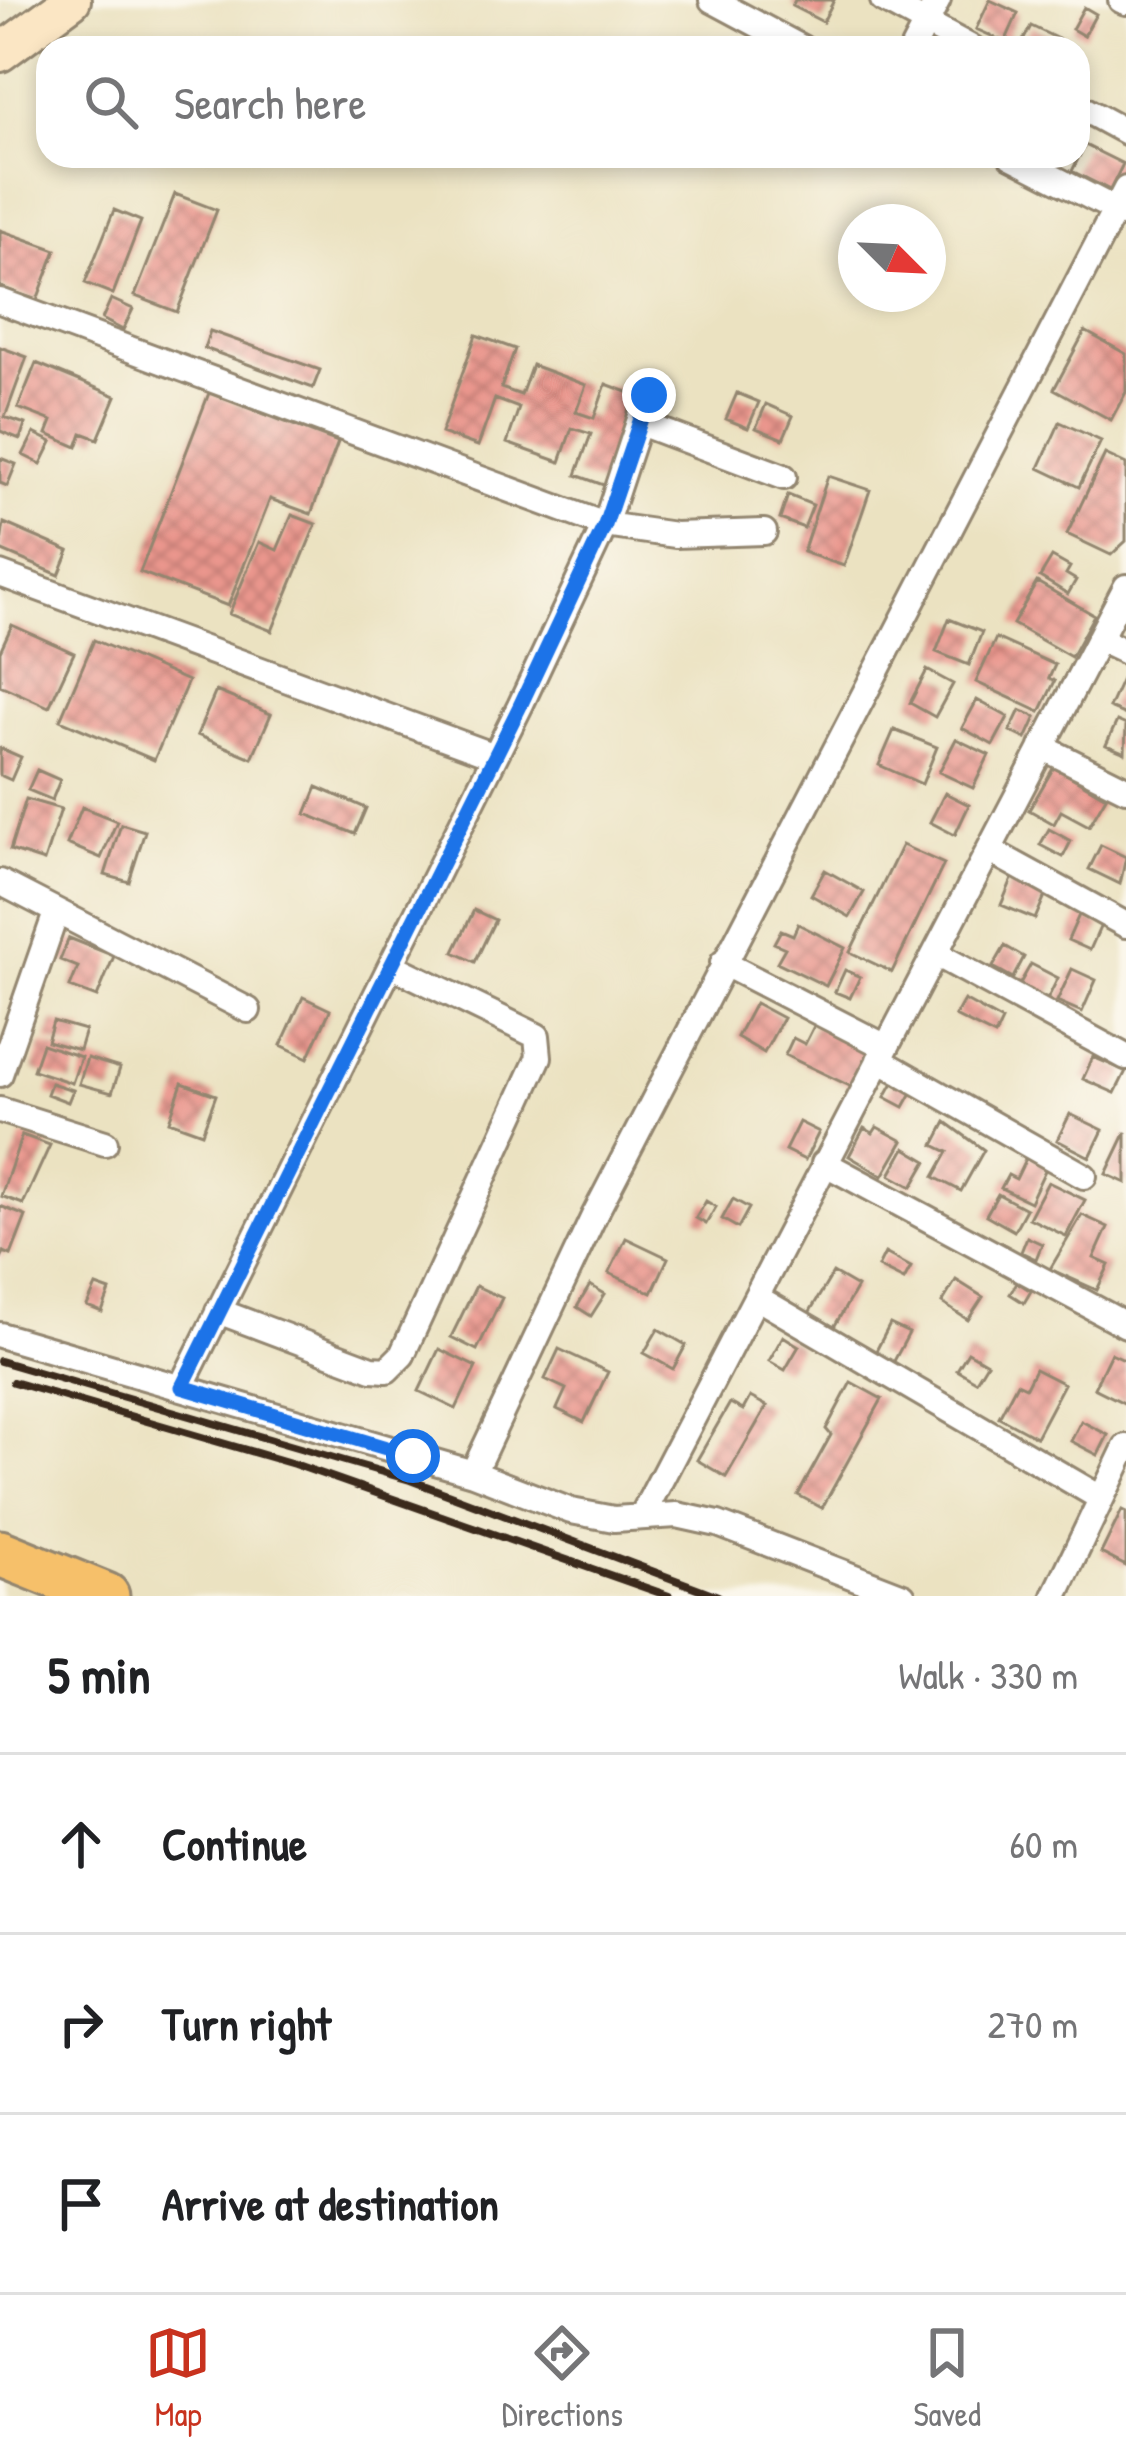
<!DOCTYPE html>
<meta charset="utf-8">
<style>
:root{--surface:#fff;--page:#f6f6f6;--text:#202124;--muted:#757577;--line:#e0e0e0;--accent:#c8321e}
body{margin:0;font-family:"Patrick Hand",sans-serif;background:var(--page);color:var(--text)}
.compass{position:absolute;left:838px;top:204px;width:108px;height:108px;border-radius:50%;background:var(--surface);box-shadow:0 6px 18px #0003;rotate:114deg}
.stop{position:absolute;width:36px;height:36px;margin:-27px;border:9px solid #1a73e8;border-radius:50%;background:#fff}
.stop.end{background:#1a73e8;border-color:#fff;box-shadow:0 3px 12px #0008}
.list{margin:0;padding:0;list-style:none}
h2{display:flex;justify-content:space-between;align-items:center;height:156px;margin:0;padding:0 48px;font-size:51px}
h2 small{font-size:39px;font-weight:400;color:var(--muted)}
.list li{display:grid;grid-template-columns:78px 1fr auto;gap:36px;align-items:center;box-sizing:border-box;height:180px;padding:0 48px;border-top:3px solid var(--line)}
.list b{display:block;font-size:45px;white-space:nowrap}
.list em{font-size:39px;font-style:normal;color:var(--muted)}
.icon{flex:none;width:66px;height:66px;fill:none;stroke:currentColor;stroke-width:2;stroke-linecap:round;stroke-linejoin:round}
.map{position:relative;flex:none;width:1126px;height:1596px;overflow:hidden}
.search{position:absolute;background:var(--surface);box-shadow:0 6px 18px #0003;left:36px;right:36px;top:36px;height:132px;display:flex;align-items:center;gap:30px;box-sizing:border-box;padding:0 42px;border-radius:36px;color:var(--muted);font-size:45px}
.sheet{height:696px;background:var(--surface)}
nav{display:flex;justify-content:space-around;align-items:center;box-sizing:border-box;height:168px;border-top:3px solid var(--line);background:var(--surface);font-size:33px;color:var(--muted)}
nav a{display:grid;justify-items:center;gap:6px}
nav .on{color:var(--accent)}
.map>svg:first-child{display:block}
.building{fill:url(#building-cross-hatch)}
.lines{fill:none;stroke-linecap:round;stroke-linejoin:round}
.street-casing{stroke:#938670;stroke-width:30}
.secondary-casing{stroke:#938670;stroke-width:42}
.highway-casing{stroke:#938670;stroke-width:51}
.street{stroke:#fff;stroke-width:24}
.secondary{stroke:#fbe6c4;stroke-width:36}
.highway{stroke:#f6c06b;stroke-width:45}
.rail{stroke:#3b2a1e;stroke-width:8}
.route{stroke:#1a73e8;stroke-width:15}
</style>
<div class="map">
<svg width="1126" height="1596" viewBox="0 0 1126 1596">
<defs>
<pattern id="building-cross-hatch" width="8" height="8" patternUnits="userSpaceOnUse" patternTransform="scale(3)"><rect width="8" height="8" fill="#ea968d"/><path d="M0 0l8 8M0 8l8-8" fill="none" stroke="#bf7b73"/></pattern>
</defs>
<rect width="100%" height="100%" fill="#fbf7ec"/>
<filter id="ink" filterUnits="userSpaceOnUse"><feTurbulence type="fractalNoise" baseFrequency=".00833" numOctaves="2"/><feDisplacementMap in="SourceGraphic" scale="24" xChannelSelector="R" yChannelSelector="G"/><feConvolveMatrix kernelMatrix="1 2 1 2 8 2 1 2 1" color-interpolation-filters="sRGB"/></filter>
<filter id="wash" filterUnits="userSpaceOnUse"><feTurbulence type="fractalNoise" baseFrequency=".004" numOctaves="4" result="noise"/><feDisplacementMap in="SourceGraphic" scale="48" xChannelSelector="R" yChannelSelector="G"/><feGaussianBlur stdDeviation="2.7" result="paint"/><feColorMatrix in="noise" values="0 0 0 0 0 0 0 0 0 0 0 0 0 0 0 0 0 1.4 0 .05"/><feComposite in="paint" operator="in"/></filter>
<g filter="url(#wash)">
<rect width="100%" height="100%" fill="#ebe2c1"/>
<g id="blocks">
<!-- building -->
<path class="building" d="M795,0H834L823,22L792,6Z
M990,0L1018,13L1005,42L976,29Z
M1084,7L1096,14L1084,36L1072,29Z
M1031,26L1077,48H1019Z
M1085,145L1123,164L1110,190L1072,171Z
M175,194L217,210L177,312L135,296Z
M114,210L141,221L113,294L85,283Z
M0,230L56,250L37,300L0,287Z
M111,299L133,309L123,330L102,319Z
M210,331L320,370L313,388L204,348Z
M1085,331L1126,354V392L1111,420L1054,389Z
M476,335L515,349L501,388L521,395L532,365L586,385L576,412L594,418L606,384L641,397L609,487L576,475L591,434L572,428L560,462L507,443L519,408L495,399L478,446L441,433Z
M0,347L27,357L5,417L25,424L20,439L0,431Z
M36,363L116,396L98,439L82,433L77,447L47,434L52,421L18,408Z
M209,393L338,442L311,514L270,499L228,606L140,572Z
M737,393L759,402L748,428L726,419Z
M766,404L793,416L783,439L756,428Z
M1060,422L1101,441L1079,487L1039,468Z
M34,433L52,442L41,464L23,455Z
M1105,454L1126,464V541L1111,555L1067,534Z
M0,458L16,464L7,486L0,483Z
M828,476L870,490L844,566L803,552Z
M788,495L813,505L804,528L780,519Z
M292,515L316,524L272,631L229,614L259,542L277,550Z
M4,523L69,551L59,575L0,550Z
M1052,557L1070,567L1066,574L1076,580L1068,594L1040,577Z
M1037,582L1094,615L1071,657L1013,624Z
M949,619L982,632L969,665L936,652Z
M12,625L74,653L49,707L0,685V651Z
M996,638L1055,665L1049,678L1055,681L1040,712L976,682Z
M94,640L188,681L154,760L60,720Z
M927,670L953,684L935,717L910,703Z
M1126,670V715L1109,708Z
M216,691L271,714L252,758L197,735Z
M977,700L1008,717L993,745L962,728Z
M1020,710L1036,717L1026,739L1010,731Z
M1117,721L1126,725L1125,753L1106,745Z
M894,730L937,747L922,784L879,765Z
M956,739L989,755L973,788L939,772Z
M0,748L21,757L11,780L0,775Z
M1054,767L1106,797L1089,826L1061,811L1054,824L1029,810Z
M37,770L60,780L52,800L28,790Z
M317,787L366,808L355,834L306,814Z
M945,793L969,805L955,835L930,822Z
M26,799L61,809L44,861L10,850Z
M82,807L117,821L101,858L67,844Z
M121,824L145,831L129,882L105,875Z
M1049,829L1071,841L1063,857L1040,845Z
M902,845L944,864L892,972L850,952Z
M1101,845L1126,857L1120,884L1089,869Z
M825,870L864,892L850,917L811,895Z
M1013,877L1047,891L1035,919L1001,905Z
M474,910L495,920L475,962L454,952Z
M1079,915L1101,925L1090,950L1068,940Z
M798,924L845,948L826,986L777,962L785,948L774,943L781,930L793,935Z
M69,938L114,956L97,997L70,987L78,967L60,960Z
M1005,946L1024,957L1013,978L993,967Z
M1031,964L1058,978L1046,1002L1018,987Z
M1072,969L1096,980L1082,1012L1057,1001Z
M845,970L860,977L850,998L835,992Z
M303,997L330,1010L308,1058L281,1045Z
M964,1000L1002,1021L995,1036L955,1016Z
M755,1003L783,1018L764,1053L737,1037Z
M53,1021L85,1030L79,1050L47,1041Z
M815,1024L870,1051L852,1087L785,1055L793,1038L805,1044Z
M42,1044L81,1057L72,1083L33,1070Z
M1093,1057L1126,1071L1115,1093L1083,1079Z
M87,1058L120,1068L112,1093L79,1084Z
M895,1079L914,1089L904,1107L885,1097Z
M51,1083L73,1090L68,1102L47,1094Z
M182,1083L216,1095L202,1133L169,1121Z
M1070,1114L1103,1130L1090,1157L1057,1140Z
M799,1122L819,1132L805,1160L785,1150Z
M946,1122L984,1150L961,1191L934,1177L948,1152L934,1145Z
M877,1127L903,1141L883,1176L849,1156L864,1128L873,1133Z
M1126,1132V1183L1106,1174Z
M22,1135L50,1145L23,1204L1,1196Z
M905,1148L927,1161L912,1187L890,1175Z
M1028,1154L1048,1164L1030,1202L1001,1188L1008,1175L1016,1179Z
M1048,1182L1085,1200L1066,1236L1029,1218Z
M998,1194L1026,1209L1014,1231L986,1215Z
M733,1199L749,1208L738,1228L722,1219Z
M706,1201L716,1207L706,1224L696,1218Z
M0,1206L26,1216L11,1255L4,1252L0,1261Z
M1082,1215L1108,1227L1094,1258L1109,1265L1097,1290L1050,1269Z
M1027,1237L1042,1244L1036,1259L1021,1252Z
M626,1238L668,1258L652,1293L609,1273Z
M885,1253L911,1267L904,1280L878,1267Z
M833,1273L857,1287L834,1327L809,1313Z
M956,1280L983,1297L968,1320L942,1303Z
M1017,1282L1031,1291L1024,1303L1010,1294Z
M590,1285L605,1294L591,1316L577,1307Z
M96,1286L110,1291L102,1312L87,1306Z
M476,1286L502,1298L477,1350L451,1337Z
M890,1324L909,1333L893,1363L875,1353Z
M658,1329L686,1345L673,1369L644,1353Z
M783,1336L799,1346L785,1370L769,1361Z
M439,1349L476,1367L456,1409L419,1391Z
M559,1349L608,1372L584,1422L557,1409L566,1389L545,1379Z
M968,1352L987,1363L976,1381L957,1370Z
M1111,1353L1126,1360V1404L1094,1388Z
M1035,1369L1064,1384L1036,1437L999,1417L1017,1383L1026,1387Z
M851,1382L882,1399L822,1508L798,1495L831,1435L826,1429Z
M750,1397L767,1406L726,1477L697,1460L730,1403L743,1410Z
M1081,1421L1108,1435L1098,1455L1071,1441Z
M1122,1510L1126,1512V1566L1101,1553Z"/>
</g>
</g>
<g filter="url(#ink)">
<use href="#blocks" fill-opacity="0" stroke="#938670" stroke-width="3"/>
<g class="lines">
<defs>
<path id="street" d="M712,0L802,48
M883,0L972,48
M1121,0L1126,2
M913,48L938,0
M1078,106L1126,132
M1011,156L1126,215
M0,301L605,525L675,535L764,532
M640,423L784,477
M0,574L495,756
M1099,639L1126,652
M1042,747L1126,789
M989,850L1126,925
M0,882L248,1010
M936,954L1126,1057
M723,963L886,1047
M879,1060L1084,1176
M0,1074L56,913
M0,1110L105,1143
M824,1163L1126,1325
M756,1297L1099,1497
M218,1311L372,1369L387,1370L402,1355L539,1057L537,1036L391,965
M0,1335L473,1473L571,1511L614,1519L677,1515L718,1524L903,1596
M181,1387L520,706L605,525L648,395
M473,1473L594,1216L1126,189
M643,1514L1126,587
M1055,1596L1126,1447"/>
<path id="secondary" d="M0,53L72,0"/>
<path id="highway" d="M0,1553L106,1596"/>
</defs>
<!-- street casing -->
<use href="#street" class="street-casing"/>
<!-- secondary casing -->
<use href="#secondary" class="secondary-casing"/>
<!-- highway casing -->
<use href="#highway" class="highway-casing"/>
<!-- street -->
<use href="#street" class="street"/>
<!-- secondary -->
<use href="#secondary" class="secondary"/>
<!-- highway -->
<use href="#highway" class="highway"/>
<!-- rail -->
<path class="rail" d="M0,1361L410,1480L718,1596
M13,1382L294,1464L669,1596"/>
</g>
</g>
<g class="lines" filter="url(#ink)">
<!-- route -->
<path class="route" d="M413,1456L182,1387L520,706L605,525L649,395"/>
</g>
</svg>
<svg class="compass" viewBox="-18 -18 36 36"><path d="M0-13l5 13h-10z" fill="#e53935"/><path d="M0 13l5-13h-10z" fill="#757577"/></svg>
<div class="stop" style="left:413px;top:1456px"></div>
<div class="stop end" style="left:649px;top:395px"></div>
<div class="search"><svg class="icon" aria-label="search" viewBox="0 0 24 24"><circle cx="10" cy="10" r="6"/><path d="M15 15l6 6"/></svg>Search here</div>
</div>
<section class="sheet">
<h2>5 min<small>Walk · 330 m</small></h2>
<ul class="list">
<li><svg class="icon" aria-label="ahead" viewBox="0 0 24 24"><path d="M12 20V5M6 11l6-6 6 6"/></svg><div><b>Continue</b></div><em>60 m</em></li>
<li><svg class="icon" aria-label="right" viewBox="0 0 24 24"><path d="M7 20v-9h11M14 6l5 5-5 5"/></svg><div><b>Turn right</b></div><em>270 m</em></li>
<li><svg class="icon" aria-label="arrive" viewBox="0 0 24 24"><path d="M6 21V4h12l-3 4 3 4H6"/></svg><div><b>Arrive at destination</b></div></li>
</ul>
</section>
<nav>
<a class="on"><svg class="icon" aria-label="map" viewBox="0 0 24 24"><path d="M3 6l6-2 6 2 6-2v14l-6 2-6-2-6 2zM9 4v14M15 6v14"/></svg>Map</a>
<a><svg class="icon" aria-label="directions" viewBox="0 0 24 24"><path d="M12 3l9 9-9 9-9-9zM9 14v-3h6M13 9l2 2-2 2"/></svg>Directions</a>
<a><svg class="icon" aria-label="saved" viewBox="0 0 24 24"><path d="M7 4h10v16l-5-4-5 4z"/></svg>Saved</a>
</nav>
